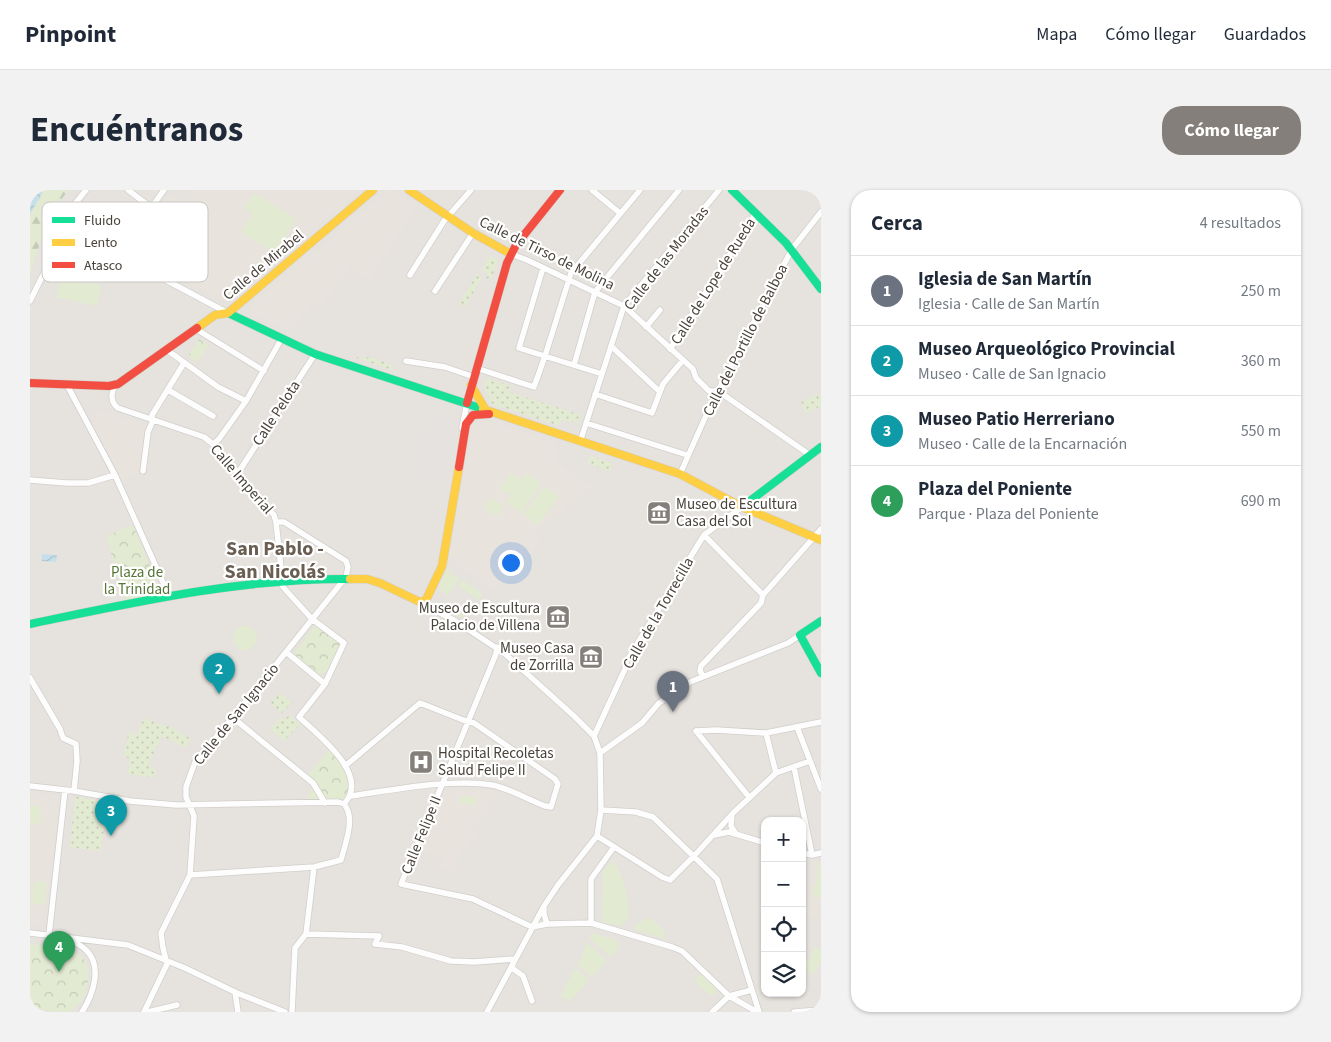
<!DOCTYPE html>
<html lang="es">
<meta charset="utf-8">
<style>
:root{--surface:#fff;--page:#f2f2f3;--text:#1f2937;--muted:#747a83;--line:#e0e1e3;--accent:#847f7a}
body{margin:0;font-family:"Source Sans 3",sans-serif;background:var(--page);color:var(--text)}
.controls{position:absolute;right:15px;bottom:15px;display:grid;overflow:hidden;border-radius:10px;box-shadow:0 1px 4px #0004}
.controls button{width:45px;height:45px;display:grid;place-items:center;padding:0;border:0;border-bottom:1px solid var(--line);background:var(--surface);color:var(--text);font:25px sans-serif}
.you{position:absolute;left:480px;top:372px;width:18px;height:18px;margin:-12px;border:4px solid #fff;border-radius:50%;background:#1a73e8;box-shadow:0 0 0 8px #1a73e833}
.badge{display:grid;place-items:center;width:32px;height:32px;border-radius:50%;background:var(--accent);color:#fff;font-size:16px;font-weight:700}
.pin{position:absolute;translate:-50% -41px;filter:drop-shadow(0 1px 2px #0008)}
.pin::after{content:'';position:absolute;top:26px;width:18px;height:15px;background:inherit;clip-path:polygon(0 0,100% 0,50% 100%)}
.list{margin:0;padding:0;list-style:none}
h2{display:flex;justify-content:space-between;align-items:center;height:65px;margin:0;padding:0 20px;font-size:21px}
h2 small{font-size:16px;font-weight:400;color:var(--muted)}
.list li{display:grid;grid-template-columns:32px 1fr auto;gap:15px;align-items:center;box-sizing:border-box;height:70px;padding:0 20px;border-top:1px solid var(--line)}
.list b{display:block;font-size:19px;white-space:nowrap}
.list p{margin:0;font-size:16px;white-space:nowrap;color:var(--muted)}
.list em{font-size:16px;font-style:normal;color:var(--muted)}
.icon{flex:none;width:28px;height:28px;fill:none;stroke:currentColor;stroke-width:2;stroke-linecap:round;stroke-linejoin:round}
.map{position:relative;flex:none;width:791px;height:822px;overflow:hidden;border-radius:20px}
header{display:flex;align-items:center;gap:30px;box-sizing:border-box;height:70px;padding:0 25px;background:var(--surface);border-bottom:1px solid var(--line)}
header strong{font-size:24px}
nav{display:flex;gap:28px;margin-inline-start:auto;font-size:18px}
.intro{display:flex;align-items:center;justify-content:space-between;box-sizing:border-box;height:120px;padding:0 30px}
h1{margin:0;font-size:35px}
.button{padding:12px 22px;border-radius:20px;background:var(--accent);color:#fff;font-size:18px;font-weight:700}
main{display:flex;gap:30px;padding:0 30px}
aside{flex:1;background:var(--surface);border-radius:20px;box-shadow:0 1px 4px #0004}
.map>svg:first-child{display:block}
.residential{fill:#e6e2dd;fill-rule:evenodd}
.education{fill:#e8e3dc}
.grass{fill:#e3ead2}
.forest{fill:url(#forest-firs)}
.park{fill:url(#park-crowns)}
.garden{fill:url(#garden-dots)}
.parking{fill:#e5e2e0}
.water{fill:url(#water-waves)}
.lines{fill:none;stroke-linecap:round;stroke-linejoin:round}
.street-casing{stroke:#d1cfcc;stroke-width:7}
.fast-casing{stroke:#d1cdc7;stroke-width:9}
.slow-casing{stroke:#d1cdc7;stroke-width:9}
.jam-casing{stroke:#d1cdc7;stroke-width:9}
.street{stroke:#fdfdfd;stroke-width:5.5}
.fast{stroke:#16e098;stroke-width:8}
.slow{stroke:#ffcf43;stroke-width:8}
.jam{stroke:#f24e42;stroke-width:8}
.labels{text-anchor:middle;stroke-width:4.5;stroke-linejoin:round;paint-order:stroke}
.street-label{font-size:15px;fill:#49423b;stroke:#fff}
.poi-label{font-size:15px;fill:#49423b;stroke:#fff;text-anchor:start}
.park-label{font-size:15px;fill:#547534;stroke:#fff}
.district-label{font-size:20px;font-weight:bold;fill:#6a5e53;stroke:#fff}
.key{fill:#fff;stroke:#c8c6c4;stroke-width:1}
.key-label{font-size:14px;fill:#49423b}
</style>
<header>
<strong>Pinpoint</strong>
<nav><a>Mapa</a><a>Cómo llegar</a><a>Guardados</a></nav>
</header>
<div class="intro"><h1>Encuéntranos</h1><a class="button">Cómo llegar</a></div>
<main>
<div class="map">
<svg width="791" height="822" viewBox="0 0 791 822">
<defs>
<pattern id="forest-firs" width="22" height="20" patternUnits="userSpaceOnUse" patternTransform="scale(1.25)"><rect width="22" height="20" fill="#e3ead2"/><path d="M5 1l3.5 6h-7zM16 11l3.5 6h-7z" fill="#c4cab5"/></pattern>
<pattern id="park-crowns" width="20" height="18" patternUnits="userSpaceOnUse" patternTransform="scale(1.25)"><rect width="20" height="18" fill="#e3ead2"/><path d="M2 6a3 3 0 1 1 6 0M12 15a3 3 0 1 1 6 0" fill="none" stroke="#c4cab5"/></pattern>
<pattern id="garden-dots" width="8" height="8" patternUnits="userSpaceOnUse" patternTransform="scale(1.25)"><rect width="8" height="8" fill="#e3ead2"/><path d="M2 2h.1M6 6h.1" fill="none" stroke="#c4cab5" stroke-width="1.8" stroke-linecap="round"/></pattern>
<pattern id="water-waves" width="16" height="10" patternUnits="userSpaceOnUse" patternTransform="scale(1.25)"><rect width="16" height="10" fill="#c5e0eb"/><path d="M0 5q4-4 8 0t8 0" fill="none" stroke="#abc1ca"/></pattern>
</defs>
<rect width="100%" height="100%" fill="#f3f1ef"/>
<!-- residential -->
<path class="residential" d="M0,0H791V822H0ZM735,631H772V803H735Z"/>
<!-- education -->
<path class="education" d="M163,0H330L200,109H189L99,61L141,2L157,13L165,2Z
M359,0H363L387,15L340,90L320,77L292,116L283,111L261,142L222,125V114Z
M71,221L118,235L115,245L109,280L93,290L61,233Z
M458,231L526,254L528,272L539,282L563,296L539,316L537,314L505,344L510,354L463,400L419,369L442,237Z
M453,599L467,602L462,614L457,613L456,615L461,624L450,629L442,637L448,643L424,668L426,671L423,681L410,676L413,668L392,659L415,601Z
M0,602L29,606L14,737L0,735Z
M791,670V729L775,724L780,702L783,671Z"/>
<!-- grass -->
<path class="grass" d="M224,3L266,29L245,63L211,42L223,23L214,18Z
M31,87L71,95L67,116L26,107Z
M481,283L491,289L479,305L470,299Z
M496,283L511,293L491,323L476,312Z
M514,296L529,306L508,335L494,325Z
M461,308L474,316L467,326L454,318Z
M417,378L422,382L421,385L430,388L418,405L408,400Z
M433,390L453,404L449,410L428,396Z
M418,411L438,425L435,430L414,418Z
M203 448a12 12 0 1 1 24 0a12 12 0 1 1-24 0Z
M431,606L446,607V615L430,614Z
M0,615L11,617L10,634L0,633Z
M583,670C594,687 600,708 598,729L591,736L572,732L573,681Z
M788,673H791V708L783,707L784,695H786Z
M5,691L17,693L14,715L1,713Z
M617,728L621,729L635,741V749L605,740V735Z
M562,743L587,750L590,757L581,767L559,748Z
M557,752L577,771L562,787L548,776Z
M785,757L791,760V771L784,784L774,779Z
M545,778L559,790L538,814L537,812L539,810L534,807L532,810L531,806Z
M670,784L686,797V804L680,805L664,791Z"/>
<!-- forest -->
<path class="forest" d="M14,0H38L24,20L14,40L0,85V24Z"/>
<!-- park -->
<path class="park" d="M169,149L178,155L168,172L158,166Z
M103,335L131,404L95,411L76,346Z
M285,435L310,454L296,482L289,485L263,465Z
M300,559L311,571L321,599L316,610L276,611L284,591L277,586Z
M0,754C15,756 37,755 49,764C67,778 57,818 35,822C26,822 9,819 0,818Z"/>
<!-- garden -->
<path class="garden" d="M460,66L468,70L461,89L456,88L458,82L451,80Z
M447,84L452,87L435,117L429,114Z
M325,167L346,168L347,170L363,175L362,180Z
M456,188L481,196L479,202L551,225L549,233L531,230L529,236L461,214L454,195Z
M791,203V216L776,223L771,212Z
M560,266L582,273L580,281L558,274Z
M250,503L262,512L252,523L240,513Z
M259,525L273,537L269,535L254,551L240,539L251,527L255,530Z
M114,527L133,536L135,534L161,549L156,558L132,546L118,575L127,580L124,588L97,584L101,569L93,566L99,542L106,546Z
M45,606L80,613V615L83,617V620L68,616L65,628L76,631L70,661L40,657Z"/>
<!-- parking -->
<path class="parking" d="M396,223L423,230L427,238L414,297L374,285Z
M565,691H569L568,719L564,721Z"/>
<!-- water -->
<path class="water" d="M0,0H14L0,24Z
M12,364L27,365L26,372L12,371Z"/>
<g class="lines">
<defs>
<path id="street" d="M98,0L122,18
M562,0L590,23
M38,25L41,35L49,44L198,123
M26,48L36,44H49
M481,64L497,70L594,116L663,179L666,188L679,201H688L780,265
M87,65L134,0
M513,78L489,158L572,184
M380,85L414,31L441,0
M405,101L443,43
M0,111L17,77L26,48L33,35L44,15L56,0
M616,137L630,120
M166,139L234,181
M581,156L629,201
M640,159L726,23
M137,160L188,197L216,211
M376,171L415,177L444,187
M544,175L565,102L649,0
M446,178L504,197L515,166L541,83L610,0
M37,195L85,285L136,399V407
M85,195C81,204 80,212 88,218L174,247L185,256L244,325L246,332L253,397L282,429L314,453L295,494L269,527C289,546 341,585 314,614
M138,200L183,226
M565,204L622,223L633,194L653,170
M122,229V225L154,173
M556,233L657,265
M432,238L437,213
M550,252L594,116L689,0
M183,254L189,249L216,211L252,148
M113,281L118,242L123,230
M208,283L285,164
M650,284L682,212L762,59L791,22
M0,290L36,293H58L85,285
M674,345L733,405
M390,412L427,432L474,463L544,526L564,546L570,563L571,620L567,646L528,695L514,716L457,822
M467,457L466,464L371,694L443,709L502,737
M256,462L295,494
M673,486L670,481L671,476L731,413L733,405L791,339
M0,488L30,539L33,548L46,554L47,571L44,601
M202,527L283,593L295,613
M767,537L791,599
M666,541L686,540L736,543L791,532
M666,541L719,607
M736,543L746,583
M564,546L595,479L596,472L674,345L712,317
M570,563L612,533L629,513L660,492L758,453L770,445
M315,576L390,513L433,530L444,533L525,589L528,594L521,617L515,616C499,610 478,598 462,595C422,588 362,600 321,606
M764,577L782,665
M0,596L44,601L100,611L146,615L308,612L314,614
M571,620L606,622L623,627L687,689L729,822
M702,625L701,636L706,644
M684,645L699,642L735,653
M567,646L632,687L640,690L664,666L703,623L746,583L780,571
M772,663L782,665L791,663
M160,685L284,677L311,670C315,654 326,628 314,614
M514,717V724L517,734
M561,733V689L584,657
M502,737L517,734L561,733L642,757L652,761L699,806L727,822
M0,743L98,755L155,778L207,803L255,822
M276,744L349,746L345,754L372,757L421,771L444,772L485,769
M276,744L284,677
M19,745L35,600
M39,749C44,752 51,755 56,760C73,776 63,805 52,822
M482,778L493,786L502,811
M205,802L208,822
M114,822L137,774L133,758L131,743L160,685L164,626L156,607V597L165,572L232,492L316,387L318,377L316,371L254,332H246
M118,822L147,815
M262,822L265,758L276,744
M682,822L699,806L722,800
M764,822L791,820"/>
<path id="fast" d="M702,0L756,53L791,99
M198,123L285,164L453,219
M712,317L791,257
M791,431L770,445L791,483
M0,434C106,412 212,388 320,389"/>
<path id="slow" d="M379,0L443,43L481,64
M167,138L185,125L198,123L343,0
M441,195L455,219
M453,219L650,284L712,317L791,350
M320,389H337L350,393L390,412L396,410L412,376L429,277"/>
<path id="jam" d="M0,193L79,196L88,194L167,138
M437,213L477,73L486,55L530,0
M429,277L436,234L443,225L459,224"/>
</defs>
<!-- street casing -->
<use href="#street" class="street-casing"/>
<!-- fast casing -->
<use href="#fast" class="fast-casing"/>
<!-- slow casing -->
<use href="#slow" class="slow-casing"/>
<!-- jam casing -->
<use href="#jam" class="jam-casing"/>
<!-- street -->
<use href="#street" class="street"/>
<!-- fast -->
<use href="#fast" class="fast"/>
<!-- slow -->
<use href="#slow" class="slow"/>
<!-- jam -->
<use href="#jam" class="jam"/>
</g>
<!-- icons -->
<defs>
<symbol id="museum-square" viewBox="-11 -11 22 22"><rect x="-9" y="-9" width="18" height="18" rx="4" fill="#847f7a" stroke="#fff"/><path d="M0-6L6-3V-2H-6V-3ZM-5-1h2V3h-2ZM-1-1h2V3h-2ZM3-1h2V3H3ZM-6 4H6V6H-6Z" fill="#fff"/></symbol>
<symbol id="hospital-square" viewBox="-11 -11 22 22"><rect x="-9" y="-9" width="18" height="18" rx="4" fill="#847f7a" stroke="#fff"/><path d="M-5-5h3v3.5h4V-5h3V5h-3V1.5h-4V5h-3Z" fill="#fff"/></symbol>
</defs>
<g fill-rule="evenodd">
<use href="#museum-square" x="615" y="309" width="28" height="28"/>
<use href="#museum-square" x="514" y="413" width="28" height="28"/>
<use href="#museum-square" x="547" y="453" width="28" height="28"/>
<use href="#hospital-square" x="377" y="558" width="28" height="28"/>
</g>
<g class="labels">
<!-- street labels -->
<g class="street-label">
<text transform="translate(517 63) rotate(26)" y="5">Calle de Tirso de Molina</text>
<text transform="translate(636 68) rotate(-52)" y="5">Calle de las Moradas</text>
<text transform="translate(233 75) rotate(-40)" y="5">Calle de Mirabel</text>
<text transform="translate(683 91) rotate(-58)" y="5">Calle de Lope de Rueda</text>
<text transform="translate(715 150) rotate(-63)" y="5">Calle del Portillo de Balboa</text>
<text transform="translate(246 223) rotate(-57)" y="5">Calle Pelota</text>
<text transform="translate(212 289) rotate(49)" y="5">Calle Imperial</text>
<text transform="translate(628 423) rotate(-60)" y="5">Calle de la Torrecilla</text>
<text transform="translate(206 524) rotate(-51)" y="5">Calle de San Ignacio</text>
<text transform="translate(391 645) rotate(-68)" y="5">Calle Felipe II</text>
</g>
<!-- poi labels -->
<g class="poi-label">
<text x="646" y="319">Museo de Escultura<tspan x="646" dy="17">Casa del Sol</tspan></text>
<text x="510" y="423" text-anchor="end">Museo de Escultura<tspan x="510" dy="17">Palacio de Villena</tspan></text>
<text x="544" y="463" text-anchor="end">Museo Casa<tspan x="544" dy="17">de Zorrilla</tspan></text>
<text x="408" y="568">Hospital Recoletas<tspan x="408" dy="17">Salud Felipe II</tspan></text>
</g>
<!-- park labels -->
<g class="park-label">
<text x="107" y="387">Plaza de<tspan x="107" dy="17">la Trinidad</tspan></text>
</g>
<!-- district labels -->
<g class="district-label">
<text x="245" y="365">San Pablo -<tspan x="245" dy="23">San Nicolás</tspan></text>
</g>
</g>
<!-- legend -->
<rect x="12" y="12" width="166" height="80" rx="8" class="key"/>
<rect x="22" y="27" width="23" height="6" fill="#16e098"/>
<rect x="22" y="49" width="23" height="7" fill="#ffcf43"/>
<rect x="22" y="72" width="23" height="6" fill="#f24e42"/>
<g class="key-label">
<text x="54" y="35">Fluido</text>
<text x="54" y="57">Lento</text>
<text x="54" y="80">Atasco</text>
</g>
</svg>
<div class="controls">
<button>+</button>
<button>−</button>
<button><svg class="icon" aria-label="locate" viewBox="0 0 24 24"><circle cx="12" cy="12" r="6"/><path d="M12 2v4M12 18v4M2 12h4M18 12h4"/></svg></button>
<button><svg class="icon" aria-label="layers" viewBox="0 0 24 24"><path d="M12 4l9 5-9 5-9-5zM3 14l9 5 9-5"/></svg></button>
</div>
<div class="you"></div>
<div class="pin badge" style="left:643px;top:522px;background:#6b7280">1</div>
<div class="pin badge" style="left:189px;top:504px;background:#0f9aa8">2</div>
<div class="pin badge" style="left:81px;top:646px;background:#0f9aa8">3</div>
<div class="pin badge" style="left:29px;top:782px;background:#2e9e5b">4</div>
</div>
<aside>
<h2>Cerca<small>4 resultados</small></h2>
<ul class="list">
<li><span class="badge" style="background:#6b7280">1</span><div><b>Iglesia de San Martín</b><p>Iglesia · Calle de San Martín</p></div><em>250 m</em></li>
<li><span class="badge" style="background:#0f9aa8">2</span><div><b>Museo Arqueológico Provincial</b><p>Museo · Calle de San Ignacio</p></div><em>360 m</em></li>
<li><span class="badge" style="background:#0f9aa8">3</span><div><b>Museo Patio Herreriano</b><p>Museo · Calle de la Encarnación</p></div><em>550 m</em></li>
<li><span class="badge" style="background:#2e9e5b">4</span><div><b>Plaza del Poniente</b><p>Parque · Plaza del Poniente</p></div><em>690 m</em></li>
</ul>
</aside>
</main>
